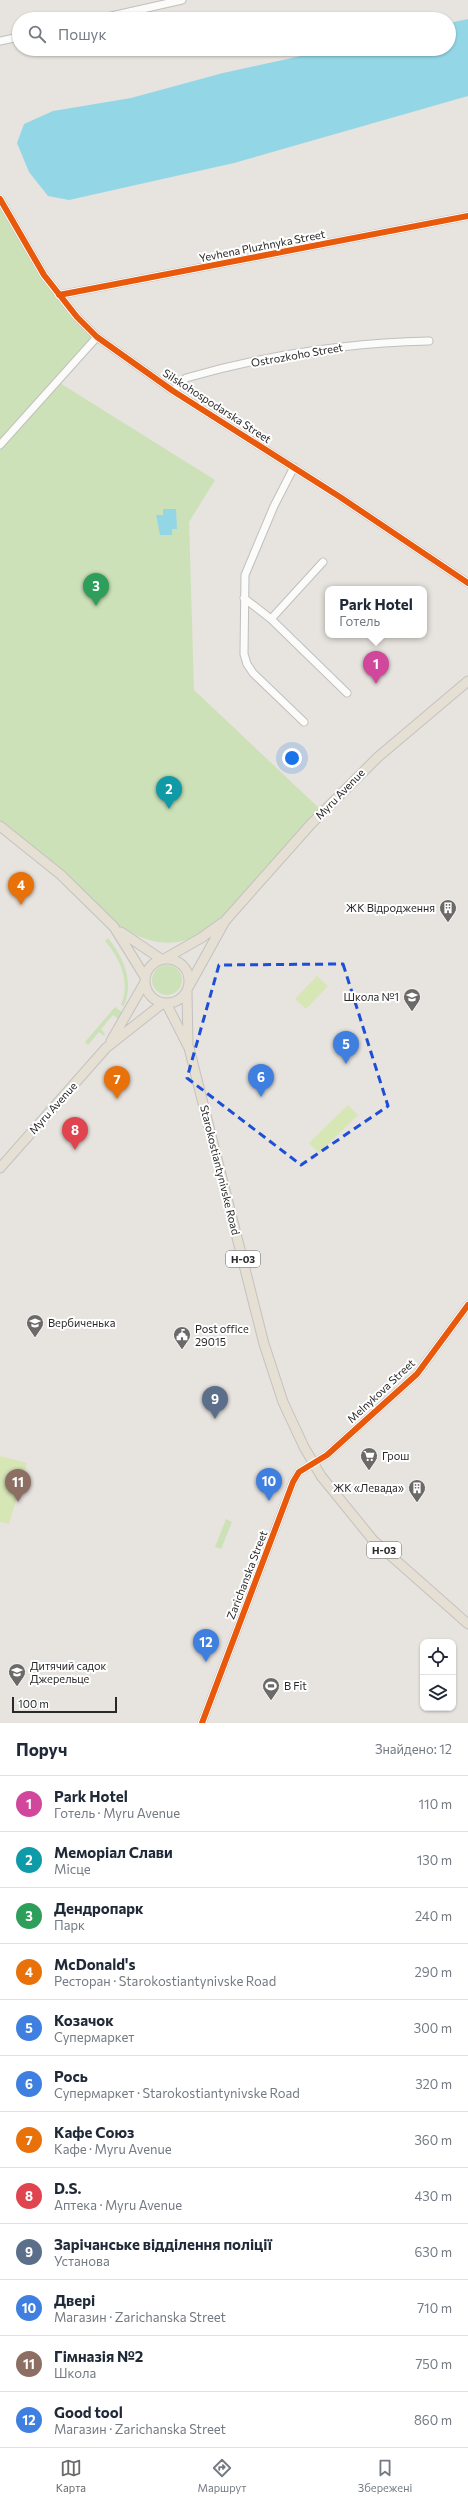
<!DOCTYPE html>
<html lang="uk">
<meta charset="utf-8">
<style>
:root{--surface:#fff;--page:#f6f6f7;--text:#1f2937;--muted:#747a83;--line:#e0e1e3;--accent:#6c6a68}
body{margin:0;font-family:Commissioner,sans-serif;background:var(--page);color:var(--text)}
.controls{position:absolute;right:12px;bottom:12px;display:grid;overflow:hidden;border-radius:8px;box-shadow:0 1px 3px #0004}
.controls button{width:36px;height:36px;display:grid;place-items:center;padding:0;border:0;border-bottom:1px solid var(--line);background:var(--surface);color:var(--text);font:20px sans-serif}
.scale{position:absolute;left:12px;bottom:10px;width:105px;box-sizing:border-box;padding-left:4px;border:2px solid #292929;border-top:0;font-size:11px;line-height:14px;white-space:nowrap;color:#292929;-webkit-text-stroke:3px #fff;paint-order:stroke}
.you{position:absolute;left:292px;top:758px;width:14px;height:14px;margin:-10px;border:3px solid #fff;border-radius:50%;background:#1a73e8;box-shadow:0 0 0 6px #1a73e833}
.badge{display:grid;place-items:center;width:26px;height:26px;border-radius:50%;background:var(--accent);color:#fff;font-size:13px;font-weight:700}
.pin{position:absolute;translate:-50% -33px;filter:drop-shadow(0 1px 2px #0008)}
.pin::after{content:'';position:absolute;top:21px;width:14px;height:12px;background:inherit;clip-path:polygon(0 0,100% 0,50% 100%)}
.popup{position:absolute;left:325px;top:586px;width:102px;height:52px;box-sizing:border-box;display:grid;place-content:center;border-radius:8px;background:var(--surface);filter:drop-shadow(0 1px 3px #0005);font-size:13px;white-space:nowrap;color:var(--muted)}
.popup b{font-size:15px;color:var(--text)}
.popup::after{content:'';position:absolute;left:50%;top:100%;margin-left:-8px;border:8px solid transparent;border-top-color:var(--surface)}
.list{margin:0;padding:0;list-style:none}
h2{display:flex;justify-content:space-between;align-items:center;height:52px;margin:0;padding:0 16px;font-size:17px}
h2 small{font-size:13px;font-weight:400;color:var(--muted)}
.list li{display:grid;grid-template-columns:26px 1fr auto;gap:12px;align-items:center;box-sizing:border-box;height:56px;padding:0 16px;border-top:1px solid var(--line)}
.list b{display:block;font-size:15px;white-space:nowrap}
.list p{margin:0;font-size:13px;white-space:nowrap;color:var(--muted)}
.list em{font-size:13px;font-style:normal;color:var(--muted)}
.icon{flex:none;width:22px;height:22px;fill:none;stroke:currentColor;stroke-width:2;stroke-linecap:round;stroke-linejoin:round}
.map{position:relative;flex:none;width:468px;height:1723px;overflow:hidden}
.search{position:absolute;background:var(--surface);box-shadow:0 1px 3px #0004;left:12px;right:12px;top:12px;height:44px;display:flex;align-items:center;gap:10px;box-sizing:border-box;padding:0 14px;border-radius:22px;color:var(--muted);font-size:15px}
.sheet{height:724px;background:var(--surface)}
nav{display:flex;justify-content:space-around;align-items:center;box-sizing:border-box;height:56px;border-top:1px solid var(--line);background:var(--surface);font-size:11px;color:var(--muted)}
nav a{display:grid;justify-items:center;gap:2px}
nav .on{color:var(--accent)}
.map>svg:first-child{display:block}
.green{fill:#cce1b8}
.pitch{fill:#d6e6b5}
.water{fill:#93d7e7}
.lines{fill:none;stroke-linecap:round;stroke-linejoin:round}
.minor-casing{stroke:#c1bfbf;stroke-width:9}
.major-casing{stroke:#c3c2c0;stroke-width:11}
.minor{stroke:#fbfbfa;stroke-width:7}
.major{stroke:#e5e0d3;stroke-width:9}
.cycleway-casing{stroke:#fff;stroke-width:8}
.cycleway{stroke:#e8590c;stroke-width:6}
.marked{fill:none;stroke:#1d4ed8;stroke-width:3;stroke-dasharray:8 5;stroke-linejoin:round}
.labels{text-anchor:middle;stroke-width:4;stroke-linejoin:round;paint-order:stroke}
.shield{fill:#fff;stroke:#696969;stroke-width:1}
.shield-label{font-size:10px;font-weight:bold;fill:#292929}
.street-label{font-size:11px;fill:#292929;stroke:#fff}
.poi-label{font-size:11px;fill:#292929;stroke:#fff;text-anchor:start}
</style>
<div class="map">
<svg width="468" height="1723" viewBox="0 0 468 1723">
<rect width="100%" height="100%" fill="#e7e3de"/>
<!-- green -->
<path class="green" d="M0,205L41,277L92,337L55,380L215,480L189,522L194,690L321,810C299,833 278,857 257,881C214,929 182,967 116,924L0,822Z
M108,938C124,958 134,981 124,1006L121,1005C131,982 120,958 105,941Z
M152 980a15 15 0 1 1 30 0a15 15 0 1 1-30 0Z
M115,1007L122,1012L118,1019L113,1015L101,1029L105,1034L104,1036L99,1032L88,1045L85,1042Z
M226,1519L232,1522L221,1549L215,1547Z"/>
<!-- pitch -->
<path class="pitch" d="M317,976L328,986L306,1009L295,999Z
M348,1105L358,1115L319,1153L309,1143Z
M0,1456L27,1463L9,1524L0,1522Z"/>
<!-- water -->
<path class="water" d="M468,19V96L234,163L69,200L48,196L29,172L17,143L24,124L53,111L131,98L223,73L319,52L332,49H449V23Z
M163,509H176L177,529H172V535H160L156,515H163Z"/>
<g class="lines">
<defs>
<path id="minor" d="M98,19L182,0
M0,41L19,37
M0,199L44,275L77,317L97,337L173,391L340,497L468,583
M59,295L468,216
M173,391L186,378C265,355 348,343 429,341
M0,445L97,337
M294,467L274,506L245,575L244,654L247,664L253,673L304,722
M244,598L271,619L347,693
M271,619L323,562
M202,1723L293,1482L299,1472L327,1455L417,1374L468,1305"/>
<path id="major" d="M0,826L61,875L114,927L145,977
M121,932L161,959
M166,958L201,938L222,923
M145 981a22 22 0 1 1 44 0a22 22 0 1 1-44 0Z
M189,986L225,921L311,824L378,757L468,681
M187,992L188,1045
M166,1003L189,1048L264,1344L283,1402L304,1447L321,1476L373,1540L468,1624
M111,1041L145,982
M0,1168L106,1048L163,1003"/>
</defs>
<!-- minor casing -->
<use href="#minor" class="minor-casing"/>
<!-- major casing -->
<use href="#major" class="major-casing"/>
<!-- minor -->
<use href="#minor" class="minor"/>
<!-- major -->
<use href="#major" class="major"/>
<defs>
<path id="cycleway" d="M0,199L44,275L77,317L97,337L173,391L340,497L468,583
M59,295L468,216
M202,1723L293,1482L299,1472L327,1455L417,1374L468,1305"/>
</defs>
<!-- cycleway casing -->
<use href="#cycleway" class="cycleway-casing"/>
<!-- cycleway -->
<use href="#cycleway" class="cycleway"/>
</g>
<!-- marked area -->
<path class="marked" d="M343,964L388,1106L301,1165L187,1078L219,965Z"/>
<!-- icons -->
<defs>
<symbol id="building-pin" viewBox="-11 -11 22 30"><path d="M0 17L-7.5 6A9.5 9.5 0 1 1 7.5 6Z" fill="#6c6a68" stroke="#fff"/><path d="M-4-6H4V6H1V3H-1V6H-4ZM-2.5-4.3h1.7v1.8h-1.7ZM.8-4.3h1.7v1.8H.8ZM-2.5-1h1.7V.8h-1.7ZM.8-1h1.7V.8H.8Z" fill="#fff"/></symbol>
<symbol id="school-pin" viewBox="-11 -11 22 30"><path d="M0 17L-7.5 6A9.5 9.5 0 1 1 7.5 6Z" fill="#6c6a68" stroke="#fff"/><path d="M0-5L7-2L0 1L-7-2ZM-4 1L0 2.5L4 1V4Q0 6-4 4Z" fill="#fff"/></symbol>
<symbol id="civic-pin" viewBox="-11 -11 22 30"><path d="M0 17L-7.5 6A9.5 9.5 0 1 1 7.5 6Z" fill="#6c6a68" stroke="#fff"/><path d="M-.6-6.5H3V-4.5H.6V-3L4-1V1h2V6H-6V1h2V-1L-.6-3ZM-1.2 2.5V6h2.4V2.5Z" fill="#fff"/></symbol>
<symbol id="supermarket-pin" viewBox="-11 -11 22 30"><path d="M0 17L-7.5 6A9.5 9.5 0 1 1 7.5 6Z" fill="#6c6a68" stroke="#fff"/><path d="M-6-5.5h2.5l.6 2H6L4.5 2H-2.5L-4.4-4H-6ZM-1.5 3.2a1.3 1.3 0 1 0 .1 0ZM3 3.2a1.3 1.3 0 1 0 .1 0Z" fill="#fff"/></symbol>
<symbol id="stadium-pin" viewBox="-11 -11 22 30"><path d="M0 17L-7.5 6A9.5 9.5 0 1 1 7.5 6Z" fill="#6c6a68" stroke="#fff"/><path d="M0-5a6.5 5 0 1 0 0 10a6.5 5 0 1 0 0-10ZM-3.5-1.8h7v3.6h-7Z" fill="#fff"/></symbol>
</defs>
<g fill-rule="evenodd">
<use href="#building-pin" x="438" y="898" width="20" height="27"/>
<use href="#school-pin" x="402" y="987" width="20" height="27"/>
<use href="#school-pin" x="25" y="1313" width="20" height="27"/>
<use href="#civic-pin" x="172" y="1325" width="20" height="27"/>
<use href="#supermarket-pin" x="359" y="1446" width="20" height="27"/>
<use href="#building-pin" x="407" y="1478" width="20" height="27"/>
<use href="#school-pin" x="7" y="1662" width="20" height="27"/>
<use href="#stadium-pin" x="261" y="1676" width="20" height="27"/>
</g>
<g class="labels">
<!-- shield labels -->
<g class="shield">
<rect x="226" y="1251" width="34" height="16" rx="3"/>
<rect x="367" y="1542" width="34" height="16" rx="3"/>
</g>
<g class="shield-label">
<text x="243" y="1263">Н-03</text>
<text x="384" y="1554">Н-03</text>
</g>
<!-- street labels -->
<g class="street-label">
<text transform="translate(262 246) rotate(-11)" y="4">Yevhena Pluzhnyka Street</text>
<text transform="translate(297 355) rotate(-10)" y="4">Ostrozkoho Street</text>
<text transform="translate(217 406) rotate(33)" y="4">Silskohospodarska Street</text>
<text transform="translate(340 794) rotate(-46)" y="4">Myru Avenue</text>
<text transform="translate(53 1108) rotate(-48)" y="4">Myru Avenue</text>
<text transform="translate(220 1170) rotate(76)" y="4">Starokostiantynivske Road</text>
<text transform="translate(381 1391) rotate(-43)" y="4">Melnykova Street</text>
<text transform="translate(247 1575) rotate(-69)" y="4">Zarichanska Street</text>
</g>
<!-- poi labels -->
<g class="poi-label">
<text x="435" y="912" text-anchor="end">ЖК Відродження</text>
<text x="399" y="1001" text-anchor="end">Школа №1</text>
<text x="48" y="1327">Вербиченька</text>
<text x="195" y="1333">Post office<tspan x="195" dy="13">29015</tspan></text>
<text x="382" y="1460">Грош</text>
<text x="404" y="1492" text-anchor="end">ЖК «Левада»</text>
<text x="30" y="1670">Дитячий садок<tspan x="30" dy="13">Джерельце</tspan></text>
<text x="284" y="1690">B Fit</text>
</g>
</g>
</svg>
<div class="controls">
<button><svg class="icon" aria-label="locate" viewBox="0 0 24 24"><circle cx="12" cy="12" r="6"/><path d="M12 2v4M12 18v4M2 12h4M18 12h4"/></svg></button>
<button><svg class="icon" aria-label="layers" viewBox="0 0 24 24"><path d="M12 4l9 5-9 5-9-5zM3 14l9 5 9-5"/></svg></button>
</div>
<div class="scale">100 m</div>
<div class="you"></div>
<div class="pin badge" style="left:376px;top:684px;background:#d1479c">1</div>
<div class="popup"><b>Park Hotel</b>Готель</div>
<div class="pin badge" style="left:169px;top:809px;background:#0f9aa8">2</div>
<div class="pin badge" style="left:96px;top:606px;background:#2e9e5b">3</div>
<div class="pin badge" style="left:21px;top:905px;background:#e8710a">4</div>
<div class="pin badge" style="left:346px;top:1064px;background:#3f7fe0">5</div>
<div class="pin badge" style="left:261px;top:1097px;background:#3f7fe0">6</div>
<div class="pin badge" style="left:117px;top:1099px;background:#e8710a">7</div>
<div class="pin badge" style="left:75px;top:1150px;background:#e0444e">8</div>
<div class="pin badge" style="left:215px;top:1419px;background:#5c6f8a">9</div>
<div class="pin badge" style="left:269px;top:1501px;background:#3f7fe0">10</div>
<div class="pin badge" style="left:18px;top:1502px;background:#8d6e63">11</div>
<div class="pin badge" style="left:206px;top:1662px;background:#3f7fe0">12</div>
<div class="search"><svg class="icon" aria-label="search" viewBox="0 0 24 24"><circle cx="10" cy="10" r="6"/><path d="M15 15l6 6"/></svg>Пошук</div>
</div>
<section class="sheet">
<h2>Поруч<small>Знайдено: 12</small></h2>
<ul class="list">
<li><span class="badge" style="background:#d1479c">1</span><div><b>Park Hotel</b><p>Готель · Myru Avenue</p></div><em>110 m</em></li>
<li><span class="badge" style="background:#0f9aa8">2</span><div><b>Меморіал Слави</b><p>Місце</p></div><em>130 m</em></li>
<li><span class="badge" style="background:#2e9e5b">3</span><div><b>Дендропарк</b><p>Парк</p></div><em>240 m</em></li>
<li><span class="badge" style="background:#e8710a">4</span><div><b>McDonald's</b><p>Ресторан · Starokostiantynivske Road</p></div><em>290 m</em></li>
<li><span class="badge" style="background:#3f7fe0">5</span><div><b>Козачок</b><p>Супермаркет</p></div><em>300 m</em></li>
<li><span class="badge" style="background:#3f7fe0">6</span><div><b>Рось</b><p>Супермаркет · Starokostiantynivske Road</p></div><em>320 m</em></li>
<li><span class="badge" style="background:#e8710a">7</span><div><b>Кафе Союз</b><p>Кафе · Myru Avenue</p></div><em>360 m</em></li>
<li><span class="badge" style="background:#e0444e">8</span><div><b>D.S.</b><p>Аптека · Myru Avenue</p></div><em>430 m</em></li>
<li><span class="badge" style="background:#5c6f8a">9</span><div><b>Зарічанське відділення поліції</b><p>Установа</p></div><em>630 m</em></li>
<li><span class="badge" style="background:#3f7fe0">10</span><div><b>Двері</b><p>Магазин · Zarichanska Street</p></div><em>710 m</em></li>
<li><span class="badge" style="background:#8d6e63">11</span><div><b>Гімназія №2</b><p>Школа</p></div><em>750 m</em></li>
<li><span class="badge" style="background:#3f7fe0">12</span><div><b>Good tool</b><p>Магазин · Zarichanska Street</p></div><em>860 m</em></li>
</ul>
</section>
<nav>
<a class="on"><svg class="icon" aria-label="map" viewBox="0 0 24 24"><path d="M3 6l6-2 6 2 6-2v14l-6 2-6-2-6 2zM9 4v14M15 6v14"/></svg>Карта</a>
<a><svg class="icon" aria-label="directions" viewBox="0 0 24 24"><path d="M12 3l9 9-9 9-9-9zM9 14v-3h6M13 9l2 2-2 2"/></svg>Маршрут</a>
<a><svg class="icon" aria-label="saved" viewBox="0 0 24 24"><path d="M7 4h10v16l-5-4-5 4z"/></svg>Збережені</a>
</nav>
